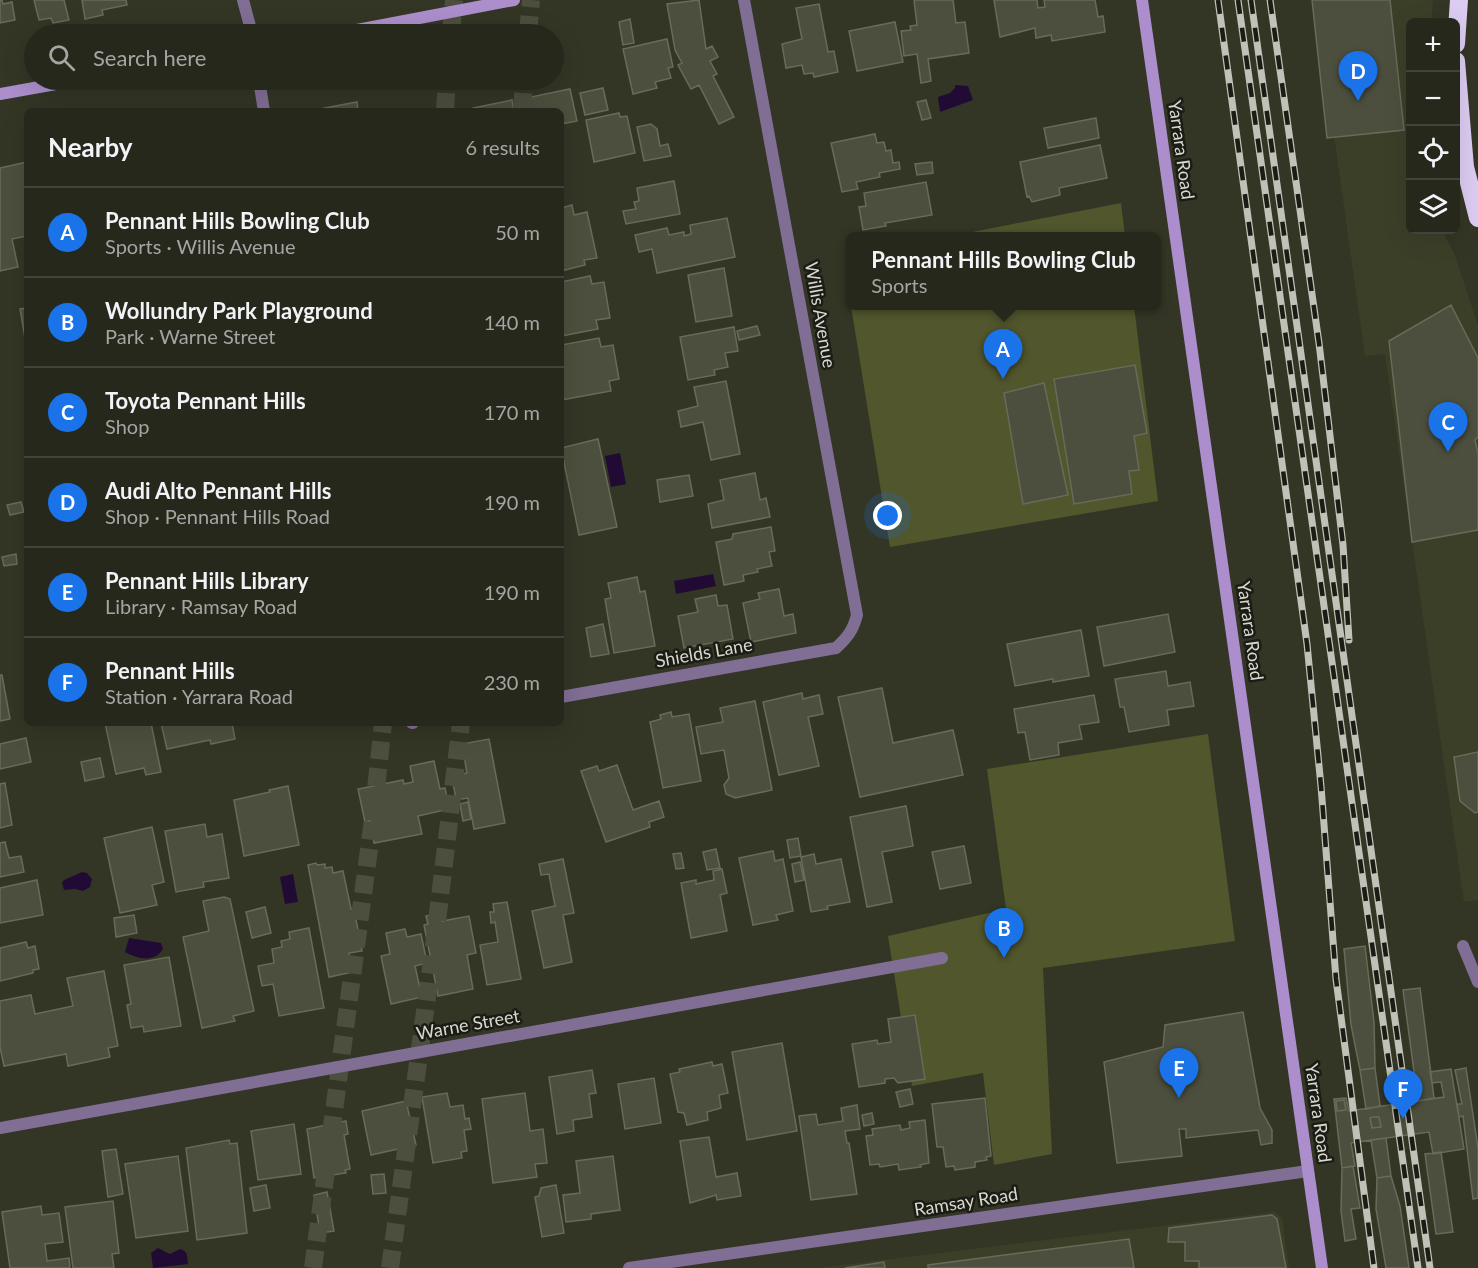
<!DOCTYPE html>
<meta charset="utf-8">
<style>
:root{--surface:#26281c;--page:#323429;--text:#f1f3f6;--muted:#a4a6a3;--line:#42443b;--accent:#1a73e8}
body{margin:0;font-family:Lato,sans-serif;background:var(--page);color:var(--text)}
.controls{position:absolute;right:18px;top:18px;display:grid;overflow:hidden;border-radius:9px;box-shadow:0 6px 24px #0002}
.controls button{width:54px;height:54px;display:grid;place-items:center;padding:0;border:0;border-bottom:2px solid var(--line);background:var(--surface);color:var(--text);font:30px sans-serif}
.you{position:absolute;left:888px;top:516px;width:21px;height:21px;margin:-15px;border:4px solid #fff;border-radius:50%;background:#1a73e8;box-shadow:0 0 0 9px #1a73e833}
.badge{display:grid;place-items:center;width:39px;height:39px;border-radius:50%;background:var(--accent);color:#fff;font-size:20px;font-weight:700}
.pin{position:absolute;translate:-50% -50px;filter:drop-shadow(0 2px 3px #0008)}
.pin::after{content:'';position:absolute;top:32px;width:21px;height:18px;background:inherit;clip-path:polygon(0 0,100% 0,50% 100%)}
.popup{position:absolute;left:846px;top:232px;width:315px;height:78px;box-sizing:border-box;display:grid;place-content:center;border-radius:9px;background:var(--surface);filter:drop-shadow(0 2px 4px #0005);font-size:20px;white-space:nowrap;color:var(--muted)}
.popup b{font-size:22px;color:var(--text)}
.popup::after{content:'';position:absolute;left:50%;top:100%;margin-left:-12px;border:12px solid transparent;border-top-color:var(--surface)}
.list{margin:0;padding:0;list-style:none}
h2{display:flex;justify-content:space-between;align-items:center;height:78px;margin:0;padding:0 24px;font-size:26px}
h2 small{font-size:20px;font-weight:400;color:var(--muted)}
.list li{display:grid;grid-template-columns:39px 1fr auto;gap:18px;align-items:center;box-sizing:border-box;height:90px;padding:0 24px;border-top:2px solid var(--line)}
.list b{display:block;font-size:22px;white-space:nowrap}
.list p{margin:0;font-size:20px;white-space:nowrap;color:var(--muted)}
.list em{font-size:20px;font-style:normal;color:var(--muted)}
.icon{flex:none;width:33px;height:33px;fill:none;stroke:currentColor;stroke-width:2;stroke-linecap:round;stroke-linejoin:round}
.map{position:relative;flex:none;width:1478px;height:1268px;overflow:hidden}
.search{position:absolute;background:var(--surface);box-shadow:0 6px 24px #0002;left:24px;top:24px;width:540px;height:66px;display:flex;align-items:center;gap:15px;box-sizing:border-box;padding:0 21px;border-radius:33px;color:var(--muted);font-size:22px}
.panel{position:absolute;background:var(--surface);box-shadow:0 6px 24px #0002;left:24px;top:108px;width:540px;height:618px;border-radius:9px}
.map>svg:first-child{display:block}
.built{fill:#3c3f28}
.green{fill:#51562d}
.water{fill:#210b34}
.building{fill:#4d4f3e;stroke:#686b59;stroke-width:1.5}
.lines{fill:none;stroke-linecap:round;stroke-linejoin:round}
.highway-tunnel{stroke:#4c4e3e;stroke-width:18;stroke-dasharray:18 9;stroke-linecap:butt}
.street{stroke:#806e95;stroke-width:12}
.secondary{stroke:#ab8ecb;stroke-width:12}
.highway{stroke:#ddccf2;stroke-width:18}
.rail-casing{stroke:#c0c2b7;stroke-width:7}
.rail{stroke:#1b1c15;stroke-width:4.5;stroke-dasharray:14;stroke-linecap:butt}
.labels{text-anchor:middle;stroke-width:5;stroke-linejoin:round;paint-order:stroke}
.street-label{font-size:18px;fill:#d7d9cf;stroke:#1b1c15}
</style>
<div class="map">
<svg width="1478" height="1268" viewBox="0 0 1478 1268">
<rect width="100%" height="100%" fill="#333625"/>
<!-- built -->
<path class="built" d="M1315,0H1433L1431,22H1410V230H1442L1455,255L1478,326V900L1464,902L1385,354L1365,356Z
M1274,1212L1282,1218L1289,1268H818Z"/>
<!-- green -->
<path class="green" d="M1121,203L1125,236H952Z
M851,306H1134L1158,501L890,547Z
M1208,734L1235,941L1043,968L1052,1154L994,1165L983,1073L912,1086L888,936L1006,909L987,769Z"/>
<!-- water -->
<path class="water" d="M955,85L968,86L973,100L940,112L938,97L950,93L955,88Z
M620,453L626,484L611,487L605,456Z
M713,574L716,586L676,594L674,581Z
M82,872L87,873L92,879L90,887L83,891L75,889L64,890L62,883L64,880Z
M293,874L298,902L285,904L280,877Z
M129,938L161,943L163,949C155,963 137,959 125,952Z
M158,1248L170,1254L180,1249C188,1251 187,1256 188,1264L153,1268L151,1253Z"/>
<!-- building -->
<path class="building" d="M0,0H2L3,4L12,2L15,20L0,23Z
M34,0H64L69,20L53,23L51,18L39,20Z
M82,0H126L127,5L102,10L103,15L85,19Z
M699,0L706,49L712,46L718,57L710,61L717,74L713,76L734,117L719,124L699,85L691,89L678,65L682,63L675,50L667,4Z
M914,0H953L956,23L965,22L969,53L928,59L931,81L921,83L917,54L904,56L901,31L911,30L910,26L917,25Z
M994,0H1037L1038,8L1045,7L1044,0H1095L1098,17L1103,16L1105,32L1052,41L1051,35L1036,38L1035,28L1000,37Z
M1312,0H1390L1404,130L1327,138Z
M819,4L828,52L834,51L838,72L814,77L813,73L804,74L802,65L786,68L782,44L802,39L796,8Z
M630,19L634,43L623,45L619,22Z
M895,22L903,62L857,71L849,31Z
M667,39L673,67L668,68L671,78L655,82L657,88L633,94L623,49Z
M603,88L608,110L585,115L580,93Z
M570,89L577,121L561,124V111H523L521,99Z
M512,100L514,111H474L473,108Z
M926,100L931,118L922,120L917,102Z
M357,102L358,111H319V109Z
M619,113L620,117L627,116L635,153L594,162L586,120Z
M1096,118L1099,138L1048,148L1044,128Z
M651,124L657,129L660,146L668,144L671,156L644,161L637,127Z
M875,134L877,143L884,142L886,151L891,150L893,163L899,162L900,169L879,173L880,177L856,182L858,189L842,192L831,143Z
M1100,145L1107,178L1059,188L1060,195L1032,202L1029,196L1027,197L1020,162Z
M27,162V236L12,239L18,267L0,271V168Z
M932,162L933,173L917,175L915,164Z
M674,181L680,214L626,224L623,211L636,209L634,202L639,201L637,188Z
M926,182L932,215L885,223L886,226L863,230L859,207L866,206L864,193Z
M572,205L574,215L587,212L597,258L584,260L585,265L561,271V208Z
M727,218L735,257L657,273L652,249L639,252L635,235L667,228L669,235L684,232V236L691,234L690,225Z
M724,268L732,316L696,322L688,275Z
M590,276L592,284L604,282L610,318L596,320L598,329L561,336V282Z
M1451,305L1478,358V437L1475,440L1478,453V530L1412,542L1389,341Z
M27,308V349L20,309Z
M757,326L760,335L739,340L737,331Z
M734,327L738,351L725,353L728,367L714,370L715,375L688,380L680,337Z
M599,338L601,347L613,345L619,379L609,381L611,391L561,400V345Z
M1135,365L1147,433L1134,436L1139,470L1129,471L1132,494L1074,504L1054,379Z
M726,381L740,454L711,460L703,422L681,427L678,411L698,406L694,387Z
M1044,383L1068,495L1023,504L1004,393Z
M598,439L617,527L579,535L561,448Z
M755,473L760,500L766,498L770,517L712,528L708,504L724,500L720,480Z
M689,475L693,496L660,502L657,480Z
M21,502L24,512L10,515L7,505Z
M771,527L775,551L769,552L772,566L757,569L758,572L743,575L744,581L724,585L716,542L732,539L733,534Z
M16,554L17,564L4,566L2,557Z
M637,577L640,592L645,591L655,646L614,653L605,599L611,598L608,583Z
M779,589L784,616L793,614L796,633L751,642L743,603L760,599L758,593Z
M716,595L718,606L727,605L733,639L684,648L678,616L698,612L695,599Z
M1168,614L1175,652L1104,666L1097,627Z
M603,624L609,654L591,657L586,628Z
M1081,630L1089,676L1053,682V679L1015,686L1007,644Z
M1166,671L1168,686L1190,682L1194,706L1167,710L1169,725L1129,732L1124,707H1120L1115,679Z
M0,675H2L10,719L0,721Z
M882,688L893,743L953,730L963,775L860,797L838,697Z
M802,693L803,699L819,695L823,714L808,717L819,766L779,775L763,702Z
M1094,695L1099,722L1079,725L1082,739L1058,743L1059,755L1030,760L1025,732L1018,733L1014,709Z
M755,701L772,790L735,798L726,794L724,785L729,778L724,750L701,754L696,727L723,722L720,708Z
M671,712L672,717L689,714L701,781L663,788L650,722L661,719L660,715Z
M105,723H151L161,772L146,775L144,768L116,774Z
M161,723H232L235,739L211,744L210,740L167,749Z
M26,738L31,762L0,769V744Z
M489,739L505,823L474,829L468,798L456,800L452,776L467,773L462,744Z
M1478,752V812L1475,813L1460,801L1454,757Z
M100,758L104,777L85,781L81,762Z
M434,761L440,789L445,788L449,809L418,816L422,834L374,843L370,821L365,822L358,789L403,780L404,784L413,782L410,766Z
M617,765L633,810L659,801L664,817L649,822L650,827L606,842L581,771L597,766L599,771Z
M5,783L12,825L0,828V784Z
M288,786L299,845L244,856L234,800L270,792L269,790Z
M468,802L471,819L463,821L460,804Z
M906,806L913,846L882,852L892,902L867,907L850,817Z
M205,824L207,837L222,834L229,878L203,882L204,887L176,892L165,831Z
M152,827L164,882L152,885L157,905L120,913L104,838Z
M798,838L801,856L790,858L787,840Z
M5,842L9,858L21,856L24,872L0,877V843Z
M964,846L971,883L940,889L932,852Z
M716,849L720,868L707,870L703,852Z
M773,851L775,861L783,859L793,911L776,915L778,920L753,925L739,858Z
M681,853L684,868L676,869L673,854Z
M814,854L816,864L841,859L850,902L827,906L828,909L811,912L801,857Z
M563,859L574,913L563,915L572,962L544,968L532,911L555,906L549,874L541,875L539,864Z
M800,862L804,880L795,882L792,864Z
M316,863L317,865L325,864V868L332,867L333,873L343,871L351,909H354L362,951L349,953L353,972L329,977L308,865Z
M722,869L727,893L720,895L727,931L691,938L681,883L696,880V884L714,880L713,871Z
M37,880L43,915L0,923V888Z
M224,897L230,899L254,1011L233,1016L235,1021L202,1028L183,937L209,931L203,901Z
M507,902L521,979L487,985L480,945L498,942L495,922L491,923L490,912H494L493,904Z
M265,907L271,933L252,938L246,912Z
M441,913L442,921L469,916L476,953L467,955L473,989L438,996L424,925L428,924L426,916Z
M134,915L137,933L116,937L114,918Z
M309,928L324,1008L279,1016L273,984L262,986L258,966L274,963L272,949L282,947L281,941L290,939L289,932Z
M405,929L407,937L421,934L427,963L415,966L422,997L391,1004L381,956L390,954L386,933Z
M26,942L28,948L35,946L39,969L33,970V973L0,981V948Z
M1365,946L1374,1022L1375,1068L1360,1070L1351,1025L1344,949Z
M169,957L181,1026L144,1032L143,1026L131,1028L127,1005L131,1004L124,965Z
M104,971L118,1046L108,1048L110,1057L68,1066L66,1054L4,1066L0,1047V1001L31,995L35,1014L73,1006L67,978Z
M1420,988L1434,1098L1418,1101L1403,990Z
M1243,1012L1260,1108L1272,1130V1143L1261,1145L1258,1130L1186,1138V1129H1179L1182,1156L1117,1163L1104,1062L1163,1047L1165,1025Z
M915,1015L925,1079L898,1083L894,1078L885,1079V1083L859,1087L852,1044L877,1040L878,1044L891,1042L888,1019Z
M782,1043L797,1131L747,1140L732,1052Z
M712,1062L713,1066L722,1064L728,1093L719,1095L721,1108L707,1112L708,1120L687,1125L684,1113L678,1112L670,1074L680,1072L679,1069Z
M1375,1068L1380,1106L1366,1109L1360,1070Z
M1466,1068L1478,1148V1198L1473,1199L1463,1116L1459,1117L1457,1104H1462L1455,1070Z
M1451,1069L1464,1149L1433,1154L1429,1132L1351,1143L1355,1166L1342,1168L1334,1099L1346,1098L1349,1111L1444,1097L1441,1082L1432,1083L1430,1072Z
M592,1070L596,1093L589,1094L592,1117L573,1120L574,1131L557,1134L549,1077Z
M654,1078L661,1123L625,1129L618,1084Z
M910,1089L913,1104L900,1107L896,1092Z
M447,1093L450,1107L463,1105L465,1119L469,1118L471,1129L464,1130L467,1151L461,1152L462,1158L433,1163L422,1097Z
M525,1093L530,1131L543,1129L547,1163L535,1164L537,1177L493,1183L482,1099Z
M985,1098L991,1156L986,1157L987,1160L975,1162V1167L955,1170L954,1166L946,1167L943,1147H937L932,1104Z
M1344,1100L1346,1110L1337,1111L1336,1101Z
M406,1101L416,1145L371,1155L362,1111Z
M857,1105L860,1129L845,1131L847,1143H849L857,1194L811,1200L799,1116L816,1114L818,1125L843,1121L841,1108Z
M872,1113L874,1124L864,1126L862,1115Z
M1373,1117H1379L1381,1127L1372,1128L1370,1118Z
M925,1120L929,1163L920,1165L921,1167L899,1170L898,1164L880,1167L879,1164L870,1165L866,1136L873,1135L872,1129L900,1125L901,1130L910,1128L909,1122Z
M346,1121L348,1134L344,1135L350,1169L345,1170L346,1173L314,1178L307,1129Z
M294,1124L301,1174L258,1180L251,1131Z
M709,1137L716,1177L737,1173L741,1196L717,1200L716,1195L690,1203L680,1141Z
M1386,1138L1391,1176L1377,1178L1371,1140Z
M229,1140L230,1144L237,1143L247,1233L197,1240L186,1148Z
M116,1149L123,1194L108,1197L102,1151Z
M1441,1152L1453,1232L1436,1234L1425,1154Z
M178,1156L188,1231L136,1238L125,1164Z
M613,1156L620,1210L591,1214V1219L566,1222L563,1195L580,1193L576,1161Z
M1353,1166L1360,1208L1351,1209L1356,1239L1345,1241L1341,1211L1342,1168Z
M384,1174L386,1193L373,1194L371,1175Z
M1391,1176L1400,1206L1409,1268H1386L1376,1209L1377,1178Z
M266,1185L270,1208L254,1211L250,1188Z
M556,1185L564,1233L542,1237L535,1197L539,1196L541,1188Z
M327,1192L334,1231L320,1233L314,1195Z
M113,1201L119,1253L112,1254L114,1268H73L65,1207Z
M41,1206L42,1215L59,1213L63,1242L45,1244L47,1261L69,1258L70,1268H10L2,1212Z
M1272,1215L1277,1219L1286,1268H1199V1261H1185V1242H1168L1169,1228Z
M1129,1239L1134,1268H928V1265Z
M884,1262L885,1268H845Z"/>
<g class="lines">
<!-- highway-tunnel -->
<path class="highway-tunnel" d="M451,34L454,0
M528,34L531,0
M445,111L447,80
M522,111L524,80
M313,1268L372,827L383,723
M390,1268L435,938L461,723"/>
<!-- street -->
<path class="street" d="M243,0L251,30
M259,80L264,111
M561,697L836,648C848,637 853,630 857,615L744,0
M412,723H413
M1463,946L1478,982
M0,1128L942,958
M629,1268L1308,1171"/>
<!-- secondary -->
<path class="secondary" d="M1142,0L1322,1268
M243,34C252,28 260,29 269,34
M336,34L514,0
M0,94L78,80"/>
<!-- highway -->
<path class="highway" d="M1456,44L1459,0
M1456,61L1465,167L1478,218"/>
<defs>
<path id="rail" d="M1218,0L1307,644L1321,786L1336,979L1374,1268
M1238,0L1418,1268
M1251,0L1430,1268
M1270,0L1319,343L1343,545L1349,640"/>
</defs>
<!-- rail casing -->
<use href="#rail" class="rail-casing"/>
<!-- rail -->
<use href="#rail" class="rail"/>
</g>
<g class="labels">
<!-- street labels -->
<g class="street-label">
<text transform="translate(1181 150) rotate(82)" y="6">Yarrara Road</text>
<text transform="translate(820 315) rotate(80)" y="6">Willis Avenue</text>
<text transform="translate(1250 631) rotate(82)" y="6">Yarrara Road</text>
<text transform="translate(704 653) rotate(-10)" y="6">Shields Lane</text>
<text transform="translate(468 1025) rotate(-10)" y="6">Warne Street</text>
<text transform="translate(1318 1113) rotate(82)" y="6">Yarrara Road</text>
<text transform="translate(966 1202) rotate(-9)" y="6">Ramsay Road</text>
</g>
</g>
</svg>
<div class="controls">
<button>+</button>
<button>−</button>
<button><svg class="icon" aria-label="locate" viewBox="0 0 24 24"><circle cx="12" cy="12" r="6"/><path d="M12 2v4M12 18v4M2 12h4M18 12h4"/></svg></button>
<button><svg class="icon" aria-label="layers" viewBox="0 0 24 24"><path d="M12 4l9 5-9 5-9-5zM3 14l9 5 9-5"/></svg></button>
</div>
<div class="you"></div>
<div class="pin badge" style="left:1003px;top:379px">A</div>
<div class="popup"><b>Pennant Hills Bowling Club</b>Sports</div>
<div class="pin badge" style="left:1004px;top:958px">B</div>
<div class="pin badge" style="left:1448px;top:452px">C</div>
<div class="pin badge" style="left:1358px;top:101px">D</div>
<div class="pin badge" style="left:1179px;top:1098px">E</div>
<div class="pin badge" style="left:1403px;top:1119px">F</div>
<div class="search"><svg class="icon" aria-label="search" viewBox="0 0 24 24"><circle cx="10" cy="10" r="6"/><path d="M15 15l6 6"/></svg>Search here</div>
<section class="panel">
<h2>Nearby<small>6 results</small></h2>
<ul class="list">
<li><span class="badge">A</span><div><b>Pennant Hills Bowling Club</b><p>Sports · Willis Avenue</p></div><em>50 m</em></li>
<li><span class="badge">B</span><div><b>Wollundry Park Playground</b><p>Park · Warne Street</p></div><em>140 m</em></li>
<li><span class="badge">C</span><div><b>Toyota Pennant Hills</b><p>Shop</p></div><em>170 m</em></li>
<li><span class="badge">D</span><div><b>Audi Alto Pennant Hills</b><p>Shop · Pennant Hills Road</p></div><em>190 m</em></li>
<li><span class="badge">E</span><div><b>Pennant Hills Library</b><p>Library · Ramsay Road</p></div><em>190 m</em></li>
<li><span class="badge">F</span><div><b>Pennant Hills</b><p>Station · Yarrara Road</p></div><em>230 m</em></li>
</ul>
</section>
</div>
